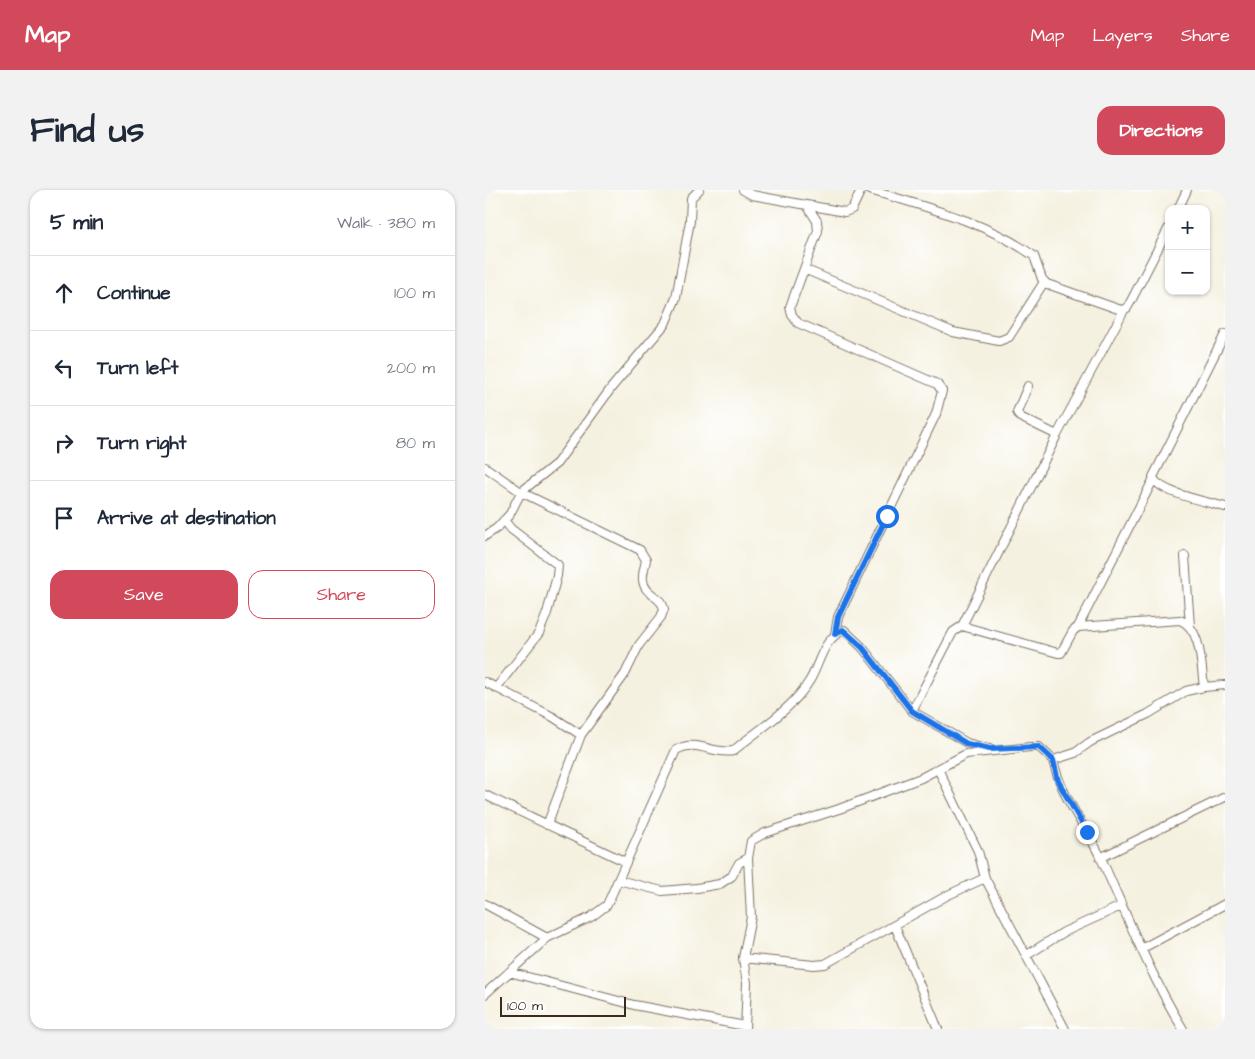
<!DOCTYPE html>
<meta charset="utf-8">
<style>
:root{--surface:#fff;--page:#f2f2f3;--text:#1f2937;--muted:#747a83;--line:#e0e1e3;--accent:#d1495b}
body{margin:0;font-family:"Architects Daughter",sans-serif;background:var(--page);color:var(--text)}
.controls{position:absolute;right:15px;top:15px;display:grid;overflow:hidden;border-radius:10px;box-shadow:0 1px 4px #0004}
.controls button{width:45px;height:45px;display:grid;place-items:center;padding:0;border:0;border-bottom:1px solid var(--line);background:var(--surface);color:var(--text);font:25px sans-serif}
.scale{position:absolute;left:15px;bottom:12px;width:126px;box-sizing:border-box;padding-left:5px;border:2px solid #3b2a1e;border-top:0;font-size:14px;line-height:18px;white-space:nowrap;color:#3b2a1e;-webkit-text-stroke:4px #fff;paint-order:stroke}
.stop{position:absolute;width:15px;height:15px;margin:-11px;border:4px solid #1a73e8;border-radius:50%;background:#fff}
.stop.end{background:#1a73e8;border-color:#fff;box-shadow:0 1px 5px #0008}
.list{margin:0;padding:0;list-style:none}
h2{display:flex;justify-content:space-between;align-items:center;height:65px;margin:0;padding:0 20px;font-size:21px}
h2 small{font-size:16px;font-weight:400;color:var(--muted)}
.list li{display:grid;grid-template-columns:32px 1fr auto;gap:15px;align-items:center;box-sizing:border-box;height:75px;padding:0 20px;border-top:1px solid var(--line)}
.list b{display:block;font-size:19px;white-space:nowrap}
.list em{font-size:16px;font-style:normal;color:var(--muted)}
.actions{display:flex;gap:10px;padding:15px 20px}
.actions a{flex:1;padding:11px 0;border:1px solid var(--accent);border-radius:15px;text-align:center;font-size:18px;color:var(--accent)}
.actions .main{background:var(--accent);color:#fff}
.icon{flex:none;width:28px;height:28px;fill:none;stroke:currentColor;stroke-width:2;stroke-linecap:round;stroke-linejoin:round}
.map{position:relative;flex:none;width:740px;height:839px;overflow:hidden;border-radius:15px}
header{display:flex;align-items:center;gap:30px;box-sizing:border-box;height:70px;padding:0 25px;background:var(--accent);color:#fff}
header strong{font-size:24px}
nav{display:flex;gap:28px;margin-inline-start:auto;font-size:18px}
.intro{display:flex;align-items:center;justify-content:space-between;box-sizing:border-box;height:120px;padding:0 30px}
h1{margin:0;font-size:35px}
.button{padding:12px 22px;border-radius:15px;background:var(--accent);color:#fff;font-size:18px;font-weight:700}
main{display:flex;gap:30px;padding:0 30px}
aside{flex:1;background:var(--surface);border-radius:15px;box-shadow:0 1px 4px #0004}
.map>svg:first-child{display:block}
.lines{fill:none;stroke-linecap:round;stroke-linejoin:round}
.minor-casing{stroke:#7c7062;stroke-width:10}
.minor{stroke:#fff;stroke-width:8}
.route{stroke:#1a73e8;stroke-width:6}
</style>
<header>
<strong>Map</strong>
<nav><a>Map</a><a>Layers</a><a>Share</a></nav>
</header>
<div class="intro"><h1>Find us</h1><a class="button">Directions</a></div>
<main>
<aside>
<h2>5 min<small>Walk · 380 m</small></h2>
<ul class="list">
<li><svg class="icon" aria-label="ahead" viewBox="0 0 24 24"><path d="M12 20V5M6 11l6-6 6 6"/></svg><div><b>Continue</b></div><em>100 m</em></li>
<li><svg class="icon" aria-label="left" viewBox="0 0 24 24"><path d="M17 20v-9H6M10 6l-5 5 5 5"/></svg><div><b>Turn left</b></div><em>200 m</em></li>
<li><svg class="icon" aria-label="right" viewBox="0 0 24 24"><path d="M7 20v-9h11M14 6l5 5-5 5"/></svg><div><b>Turn right</b></div><em>80 m</em></li>
<li><svg class="icon" aria-label="arrive" viewBox="0 0 24 24"><path d="M6 21V4h12l-3 4 3 4H6"/></svg><div><b>Arrive at destination</b></div></li>
</ul>
<div class="actions"><a class="main">Save</a><a>Share</a></div>
</aside>
<div class="map">
<svg width="740" height="839" viewBox="0 0 740 839">
<rect width="100%" height="100%" fill="#fff"/>
<filter id="ink" filterUnits="userSpaceOnUse"><feTurbulence type="fractalNoise" baseFrequency=".02" numOctaves="2"/><feDisplacementMap in="SourceGraphic" scale="10" xChannelSelector="R" yChannelSelector="G"/><feConvolveMatrix kernelMatrix="1 2 1 2 8 2 1 2 1" color-interpolation-filters="sRGB"/></filter>
<filter id="wash" filterUnits="userSpaceOnUse"><feTurbulence type="fractalNoise" baseFrequency=".0096" numOctaves="4" result="noise"/><feDisplacementMap in="SourceGraphic" scale="20" xChannelSelector="R" yChannelSelector="G"/><feGaussianBlur stdDeviation="1.12" result="paint"/><feColorMatrix in="noise" values="0 0 0 0 0 0 0 0 0 0 0 0 0 0 0 0 0 1.4 0 .05"/><feComposite in="paint" operator="in"/></filter>
<g filter="url(#wash)">
<rect width="100%" height="100%" fill="#f5f1e0"/>
</g>
<g filter="url(#ink)">
<g class="lines">
<defs>
<path id="minor" d="M258,0L267,5L360,22L367,19L376,0
M385,0C440,17 502,32 549,66L557,89L562,94L636,120L642,118L646,111L684,37
M323,17L332,31L333,41L305,117L307,125L313,133L452,194L457,201L451,224L353,427L350,444
M693,19L702,0
M319,79L468,142L514,151L524,147L559,92
M740,144L668,287C673,303 724,312 740,317
M543,196L532,222L535,227L572,245
M0,277L36,302L155,360L161,370C160,376 157,384 158,390C159,405 177,406 179,419L176,427L154,455L140,484L96,545L62,635
M0,346L12,338L25,324L36,302L72,273L127,197L180,134L191,108L205,31L206,8L214,0
M700,366L705,436
M477,436L572,245L639,120
M593,437L668,290
M0,492L68,527L96,545
M12,497L54,443L62,423L72,386L73,375L26,339L19,330
M427,521L468,442L477,436L573,463H576L588,441L593,437L695,430C717,438 716,477 719,497
M568,570C576,607 600,635 616,668C642,726 665,785 698,839
M453,579L493,661L500,688L580,839
M0,605L141,672
M615,668L740,607
M133,690L177,701L212,698L235,694L247,686L254,673L263,668
M0,714L62,748
M410,736L453,839
M656,759L740,714
M542,765L579,742L636,716
M258,768L329,775L340,774L463,705L500,688
M24,782L149,815L260,836
M0,804L62,748L106,727L122,715L191,560C211,548 228,565 248,561C274,539 307,520 325,490C335,473 338,448 359,440L377,457L427,521L482,553L505,559
M260,839L262,793L258,768L266,727L263,668L266,651L280,643L354,619L436,588L481,564L545,557H554L568,570L590,563L605,552L663,524L701,501L719,497L740,495"/>
</defs>
<!-- minor casing -->
<use href="#minor" class="minor-casing"/>
<!-- minor -->
<use href="#minor" class="minor"/>
</g>
</g>
<g class="lines" filter="url(#ink)">
<!-- route -->
<path class="route" d="M402,326L353,427L350,444L358,440L377,457L427,521L482,554L505,559L554,557L568,570L573,591L602,642"/>
</g>
</svg>
<div class="controls">
<button>+</button>
<button>−</button>
</div>
<div class="scale">100 m</div>
<div class="stop" style="left:402px;top:326px"></div>
<div class="stop end" style="left:602px;top:642px"></div>
</div>
</main>
